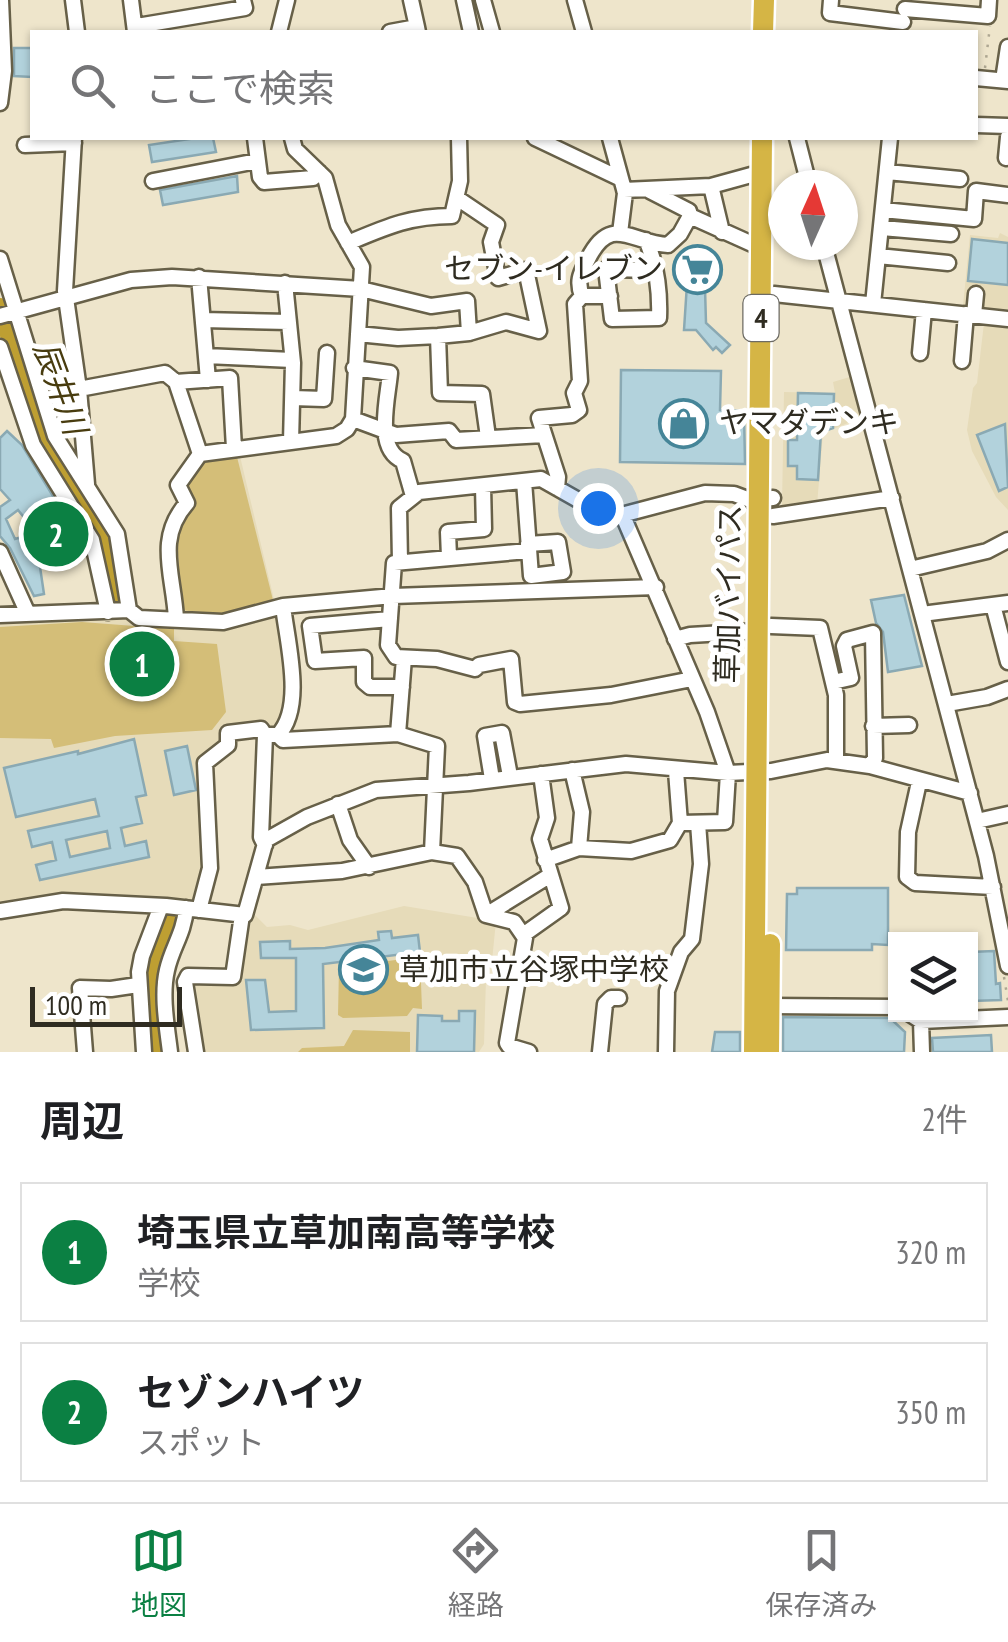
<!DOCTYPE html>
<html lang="ja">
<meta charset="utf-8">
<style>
:root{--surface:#fff;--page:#f2f2f2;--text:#202124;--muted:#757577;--line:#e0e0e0;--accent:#0b8043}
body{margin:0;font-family:"PT Sans Narrow","Noto Sans JP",sans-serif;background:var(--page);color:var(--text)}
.controls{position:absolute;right:30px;bottom:30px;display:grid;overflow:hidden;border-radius:0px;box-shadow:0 2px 8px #0004}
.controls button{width:90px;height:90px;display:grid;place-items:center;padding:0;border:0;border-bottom:2px solid var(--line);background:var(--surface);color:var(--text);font:50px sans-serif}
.compass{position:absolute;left:768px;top:170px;width:90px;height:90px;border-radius:50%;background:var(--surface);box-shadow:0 2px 8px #0004;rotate:3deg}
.scale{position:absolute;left:30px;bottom:25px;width:152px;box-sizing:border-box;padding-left:10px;border:5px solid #2f2c21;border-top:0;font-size:28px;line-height:35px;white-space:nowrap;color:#2f2c21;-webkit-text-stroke:8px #fff;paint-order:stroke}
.you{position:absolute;left:598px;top:508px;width:35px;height:35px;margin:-25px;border:8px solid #fff;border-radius:50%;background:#1a73e8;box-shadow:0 0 0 15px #1a73e833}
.badge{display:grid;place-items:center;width:65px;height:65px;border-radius:50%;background:var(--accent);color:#fff;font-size:32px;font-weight:700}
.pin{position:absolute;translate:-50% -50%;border:5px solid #fff;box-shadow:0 2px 10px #0006}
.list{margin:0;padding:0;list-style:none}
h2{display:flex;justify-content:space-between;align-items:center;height:130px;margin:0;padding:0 40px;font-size:42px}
h2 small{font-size:32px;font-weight:400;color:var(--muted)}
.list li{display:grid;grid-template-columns:65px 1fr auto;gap:30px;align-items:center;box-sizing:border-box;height:140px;margin:0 20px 20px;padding:0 20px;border:2px solid var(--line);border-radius:0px}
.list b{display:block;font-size:38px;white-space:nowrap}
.list p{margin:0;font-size:32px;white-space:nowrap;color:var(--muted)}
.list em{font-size:32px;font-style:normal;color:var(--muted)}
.icon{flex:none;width:55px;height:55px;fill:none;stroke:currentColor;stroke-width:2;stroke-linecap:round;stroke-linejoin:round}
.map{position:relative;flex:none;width:1008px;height:1052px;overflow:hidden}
.search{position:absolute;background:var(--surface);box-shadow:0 2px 8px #0004;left:30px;right:30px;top:30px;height:110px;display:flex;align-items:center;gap:25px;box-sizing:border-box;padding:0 35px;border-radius:0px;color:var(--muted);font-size:38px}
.sheet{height:450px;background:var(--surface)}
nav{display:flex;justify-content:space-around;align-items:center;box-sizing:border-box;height:140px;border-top:2px solid var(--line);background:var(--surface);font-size:28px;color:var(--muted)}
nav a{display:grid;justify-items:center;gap:5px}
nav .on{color:var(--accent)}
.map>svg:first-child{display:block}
.built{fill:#e6dbb9}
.green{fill:#d4be78}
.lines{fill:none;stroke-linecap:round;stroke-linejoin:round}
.river{stroke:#be9f32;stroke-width:18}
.building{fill:#b2d2dc;stroke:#8aa9b3;stroke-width:2.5;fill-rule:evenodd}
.minor-casing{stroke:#676048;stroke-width:19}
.highway-casing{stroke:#fff;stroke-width:25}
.path{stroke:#aea792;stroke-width:2.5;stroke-dasharray:2.5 8;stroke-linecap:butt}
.minor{stroke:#fff;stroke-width:14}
.highway{stroke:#d5b545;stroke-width:20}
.labels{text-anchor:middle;stroke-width:10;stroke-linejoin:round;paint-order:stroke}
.shield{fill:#fff;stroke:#6d6b64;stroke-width:2.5}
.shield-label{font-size:28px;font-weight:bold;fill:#2f2c21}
.poi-label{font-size:30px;fill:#2f2c21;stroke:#fff;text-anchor:start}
.street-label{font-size:30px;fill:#2f2c21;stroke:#fff}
.water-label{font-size:32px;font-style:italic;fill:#483c0f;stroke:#fff}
</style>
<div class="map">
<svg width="1008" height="1052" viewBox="0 0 1008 1052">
<rect width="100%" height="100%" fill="#eee5cb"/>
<!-- built -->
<path class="built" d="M1000,233L1008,237V311L963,306L970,235L998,238Z
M984,323L1008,326V510L996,497L972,451L967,430L973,388L977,383Z
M853,376L863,417L823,433L817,505H782L784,392L835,393L833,382Z
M239,452L277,612L288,704L280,727H265L223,742L200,760L199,789L204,868L196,902L80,895L0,906V618L81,616L179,624L173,545L202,459Z
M404,906L496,921L492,961L486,979L484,1044L479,1052H205L195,981L237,982L247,923L254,914L267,927L290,925L308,930Z"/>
<!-- green -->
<path class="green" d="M237,457L273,600L220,615L181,610C181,574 168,500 193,471C203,459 222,459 237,457Z
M82,622L174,629V641L217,644L226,712L212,730L115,736L54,748L51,739L0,738V627Z
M420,957L422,1009L413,1008L407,1016L343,1018L338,1015L339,967Z
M353,1030L410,1032V1052H298L302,1048L344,1046Z"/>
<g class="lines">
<!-- river -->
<path class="river" d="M0,307L44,443L92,512L106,546L116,597
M157,1052L151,973L172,918"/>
</g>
<!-- building -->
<path class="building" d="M14,48H32V77L14,76Z
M196,138H213L216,152L152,162L149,145Z
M237,176L238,192L163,205L160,190Z
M972,239L1008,243V285L968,281Z
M689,253H704L706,323L730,345L722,353L716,347L713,350L696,330H684Z
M621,370L721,371L720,410L744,411L745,464L620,462Z
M798,393L834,394L833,428L821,432L818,480L797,479V466H788V440H797Z
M1005,424L1008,487L999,491L977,435Z
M7,431L22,445L62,511L35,531L18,510L6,519L15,539L63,525L65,531L71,527L79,540L52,544V566L40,567L44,594L34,596L10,548L0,536V507L10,500L0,489V438Z
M904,595L922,666L888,672L883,632L876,623L871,600Z
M134,739L146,795L136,797L142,823L121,828L125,846L146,841L149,857L40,880L36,865L56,860L52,842L32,847L28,831L99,816L95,799L16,817L4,768L78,751V754ZM107,831L110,848L70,857L66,840Z
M187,746L196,790L174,795L165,751Z
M797,888H888V945L872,944V950H786L787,894H797Z
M391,931L392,938L418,935L420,952L323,964L324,1028L251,1030L246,980H265L269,1012L296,1011V958H261L260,942L290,941V949L325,948L379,940L378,932Z
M994,951L996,984L1000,983L1001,1000L970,1001V952Z
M459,1011H475L474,1052H417L418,1015L442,1016V1021H459Z
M783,1017L890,1018L905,1032L904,1052H783Z
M715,1032H740V1052H712Z
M991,1035L992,1052H933L932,1038Z"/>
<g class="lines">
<defs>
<path id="minor" d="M73,0L77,32
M131,0L135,32
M411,0L417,27
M464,0L471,32
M483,0L492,32
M575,0L584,32
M831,0L830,13L903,22
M905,9L988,16L989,0
M137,26L245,8L243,0
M279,32L287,0
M390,32L417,27L418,32
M976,78L1008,81
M1003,80L1008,47
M0,103L4,71L1,0
M976,125L1008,126
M74,138L65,291L79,389L87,484
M255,138L260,177L264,182L313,178L319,172
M292,138L295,149L325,178L338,225L362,267L353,419L396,435L449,431L456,440L544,435
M535,138L621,179
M610,138L625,193L620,233
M797,138L809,185
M25,145L74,143
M1006,158L1008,137
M887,172L960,179
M153,181L257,161
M711,186L722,232
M624,190L711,186L762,172
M650,191L689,211L690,216
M883,210L974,219L976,191L1008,195
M882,228L951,234
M646,240C657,265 660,292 659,318L612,319L606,269L655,270
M348,243C386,227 410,216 452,216L460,181L459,138
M824,245L986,856L1008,966
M878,256L948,263
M0,259L55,436L117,534L129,610
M199,277L208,380
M285,283L293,363L291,442
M774,294L1008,319
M582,296C576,280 581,273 588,259C611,213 631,243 668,245L680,234L690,216L761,248
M873,304L890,138
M974,315L976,294
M0,316L131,280L172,277L361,289L431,306L467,301L469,333
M203,320L289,322
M358,334L398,338L438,336L469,333L506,322L539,331L526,270L498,278L491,242L497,225L457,198
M438,336L440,393L482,394L488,437
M0,347L33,445L92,540L108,612
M920,353L924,310
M206,356L292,360
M962,361L966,314
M354,368L390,373C388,398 374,449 403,461L413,496
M176,382L230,378L234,448
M79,389L165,373L176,382L200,454
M293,398L324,399L327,353
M524,481L531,576L563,572L558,542L528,544
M557,488L558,477L539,418L572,415L579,410L574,393L580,381L575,304L582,296H610
M623,516L707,712L728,773L725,822L680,823
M773,516L892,498
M528,551L394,563L388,645L396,657L437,659L475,669L479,665L511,659L515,702L520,704L611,695L692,679
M0,552L28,614
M449,557L448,532L484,529L483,486
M400,561L399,508L419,492L541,479L610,518L705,493L734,494L750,500L773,498
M910,569L987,551L1008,540
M993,605L1008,662
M922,614L1008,603
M0,615L129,610L139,618L223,622L283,606L393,596L656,587
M176,619C174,575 155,539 187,503L178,485L200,454L336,436L347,429L353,419
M390,619L310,626L315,661L364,658V682L370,687H402
M771,626L820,628L836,695V761
M675,639L690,635L758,631
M833,682L851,678L844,646L847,640L873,633L875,758L870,766
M947,704L987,697L1008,689
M873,726L909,725
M398,734L404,658
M265,735H278L283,740L398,734L437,746L432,852
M278,735C305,707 287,642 283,606
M572,770L582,812L579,848
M492,779L485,736L502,733L510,776
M919,782L908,832L907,877L915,883L993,887
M338,804L350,840L369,867
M977,821L1008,814
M545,860L579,848L631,851L670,840L680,823L676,771
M256,877L342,871L432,852L457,856L475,882L486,915L514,922L525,938L507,1043L509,1046L529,1052
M199,910L210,868L205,763L228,745V733L261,729L265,735L261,837L265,845
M0,911L63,901L166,906L245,915L266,840L307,817L376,790L469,783L626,764L728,773L771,771L827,760L870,766L970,793
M486,915L549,876
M523,935L561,908L540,839L547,818L541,774
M769,1006L896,1007
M910,1014L921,1021L922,1052
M921,1021L1008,1017
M85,1052L80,988L111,989L138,985
M144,1052L139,972L142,956L161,906
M170,1052C167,1027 161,995 167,970C172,947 184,934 186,908
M196,1052L185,982L188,976L233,977L242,915
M600,1052L605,1004L611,998H619
M666,1052L667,991L681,952L692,939L701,864L698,823"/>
<path id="highway" d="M763,32L764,0
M754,1052L762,138
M769,1052L770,944"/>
</defs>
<!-- minor casing -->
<use href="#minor" class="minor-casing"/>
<!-- highway casing -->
<use href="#highway" class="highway-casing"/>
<!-- path -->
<path class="path" d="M985,68L990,26
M1004,977L1008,1001"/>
<!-- minor -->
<use href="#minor" class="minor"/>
<!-- highway -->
<use href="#highway" class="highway"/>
</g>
<!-- icons -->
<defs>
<symbol id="supermarket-ring" viewBox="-11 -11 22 22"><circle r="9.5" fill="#fff" stroke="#458598" stroke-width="1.5"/><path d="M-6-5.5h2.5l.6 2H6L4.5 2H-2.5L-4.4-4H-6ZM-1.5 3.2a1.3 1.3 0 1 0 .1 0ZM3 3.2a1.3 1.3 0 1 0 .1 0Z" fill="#458598"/></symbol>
<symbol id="shop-ring" viewBox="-11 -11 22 22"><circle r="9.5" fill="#fff" stroke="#458598" stroke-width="1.5"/><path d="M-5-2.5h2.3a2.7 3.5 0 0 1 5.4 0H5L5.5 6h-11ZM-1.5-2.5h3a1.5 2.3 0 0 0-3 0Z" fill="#458598"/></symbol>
<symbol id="school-ring" viewBox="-11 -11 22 22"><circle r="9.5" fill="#fff" stroke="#458598" stroke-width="1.5"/><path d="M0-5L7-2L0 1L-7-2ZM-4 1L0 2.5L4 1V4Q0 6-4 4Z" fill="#458598"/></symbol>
</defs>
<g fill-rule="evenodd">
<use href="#supermarket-ring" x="670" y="242" width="55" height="55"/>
<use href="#shop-ring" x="656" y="396" width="55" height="55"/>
<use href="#school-ring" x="336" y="942" width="55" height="55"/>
</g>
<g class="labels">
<!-- shield labels -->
<rect class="shield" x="743.5" y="295" width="35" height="46" rx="8"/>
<g class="shield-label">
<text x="761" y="328">4</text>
</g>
<!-- poi labels -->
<g class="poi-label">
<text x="663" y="279" text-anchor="end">セブン-イレブン</text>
<text x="719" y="433">ヤマダデンキ</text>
<text x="399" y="980">草加市立谷塚中学校</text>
</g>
<!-- street labels -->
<g class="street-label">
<text transform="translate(729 594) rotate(-89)" y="10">草加バイパス</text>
</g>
<!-- water labels -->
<g class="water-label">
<text transform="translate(60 388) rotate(70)" y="11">辰井川</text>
</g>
</g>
</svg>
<div class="controls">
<button><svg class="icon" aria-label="layers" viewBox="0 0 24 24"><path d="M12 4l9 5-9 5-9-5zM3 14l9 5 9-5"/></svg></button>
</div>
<svg class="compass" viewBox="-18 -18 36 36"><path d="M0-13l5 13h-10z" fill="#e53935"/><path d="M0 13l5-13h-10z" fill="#757577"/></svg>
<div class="scale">100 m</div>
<div class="you"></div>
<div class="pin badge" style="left:142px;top:664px">1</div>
<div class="pin badge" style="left:56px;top:534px">2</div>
<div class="search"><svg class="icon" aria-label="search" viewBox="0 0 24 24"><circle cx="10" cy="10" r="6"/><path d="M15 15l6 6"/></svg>ここで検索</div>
</div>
<section class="sheet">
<h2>周辺<small>2件</small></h2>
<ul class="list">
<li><span class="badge">1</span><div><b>埼玉県立草加南高等学校</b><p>学校</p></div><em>320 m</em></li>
<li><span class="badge">2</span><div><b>セゾンハイツ</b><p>スポット</p></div><em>350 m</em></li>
</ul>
</section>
<nav>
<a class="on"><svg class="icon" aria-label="map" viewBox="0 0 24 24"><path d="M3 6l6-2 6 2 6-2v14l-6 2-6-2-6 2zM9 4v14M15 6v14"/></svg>地図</a>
<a><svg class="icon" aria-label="directions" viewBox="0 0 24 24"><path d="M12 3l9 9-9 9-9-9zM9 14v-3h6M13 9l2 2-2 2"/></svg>経路</a>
<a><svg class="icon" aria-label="saved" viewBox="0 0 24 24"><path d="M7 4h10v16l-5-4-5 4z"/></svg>保存済み</a>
</nav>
